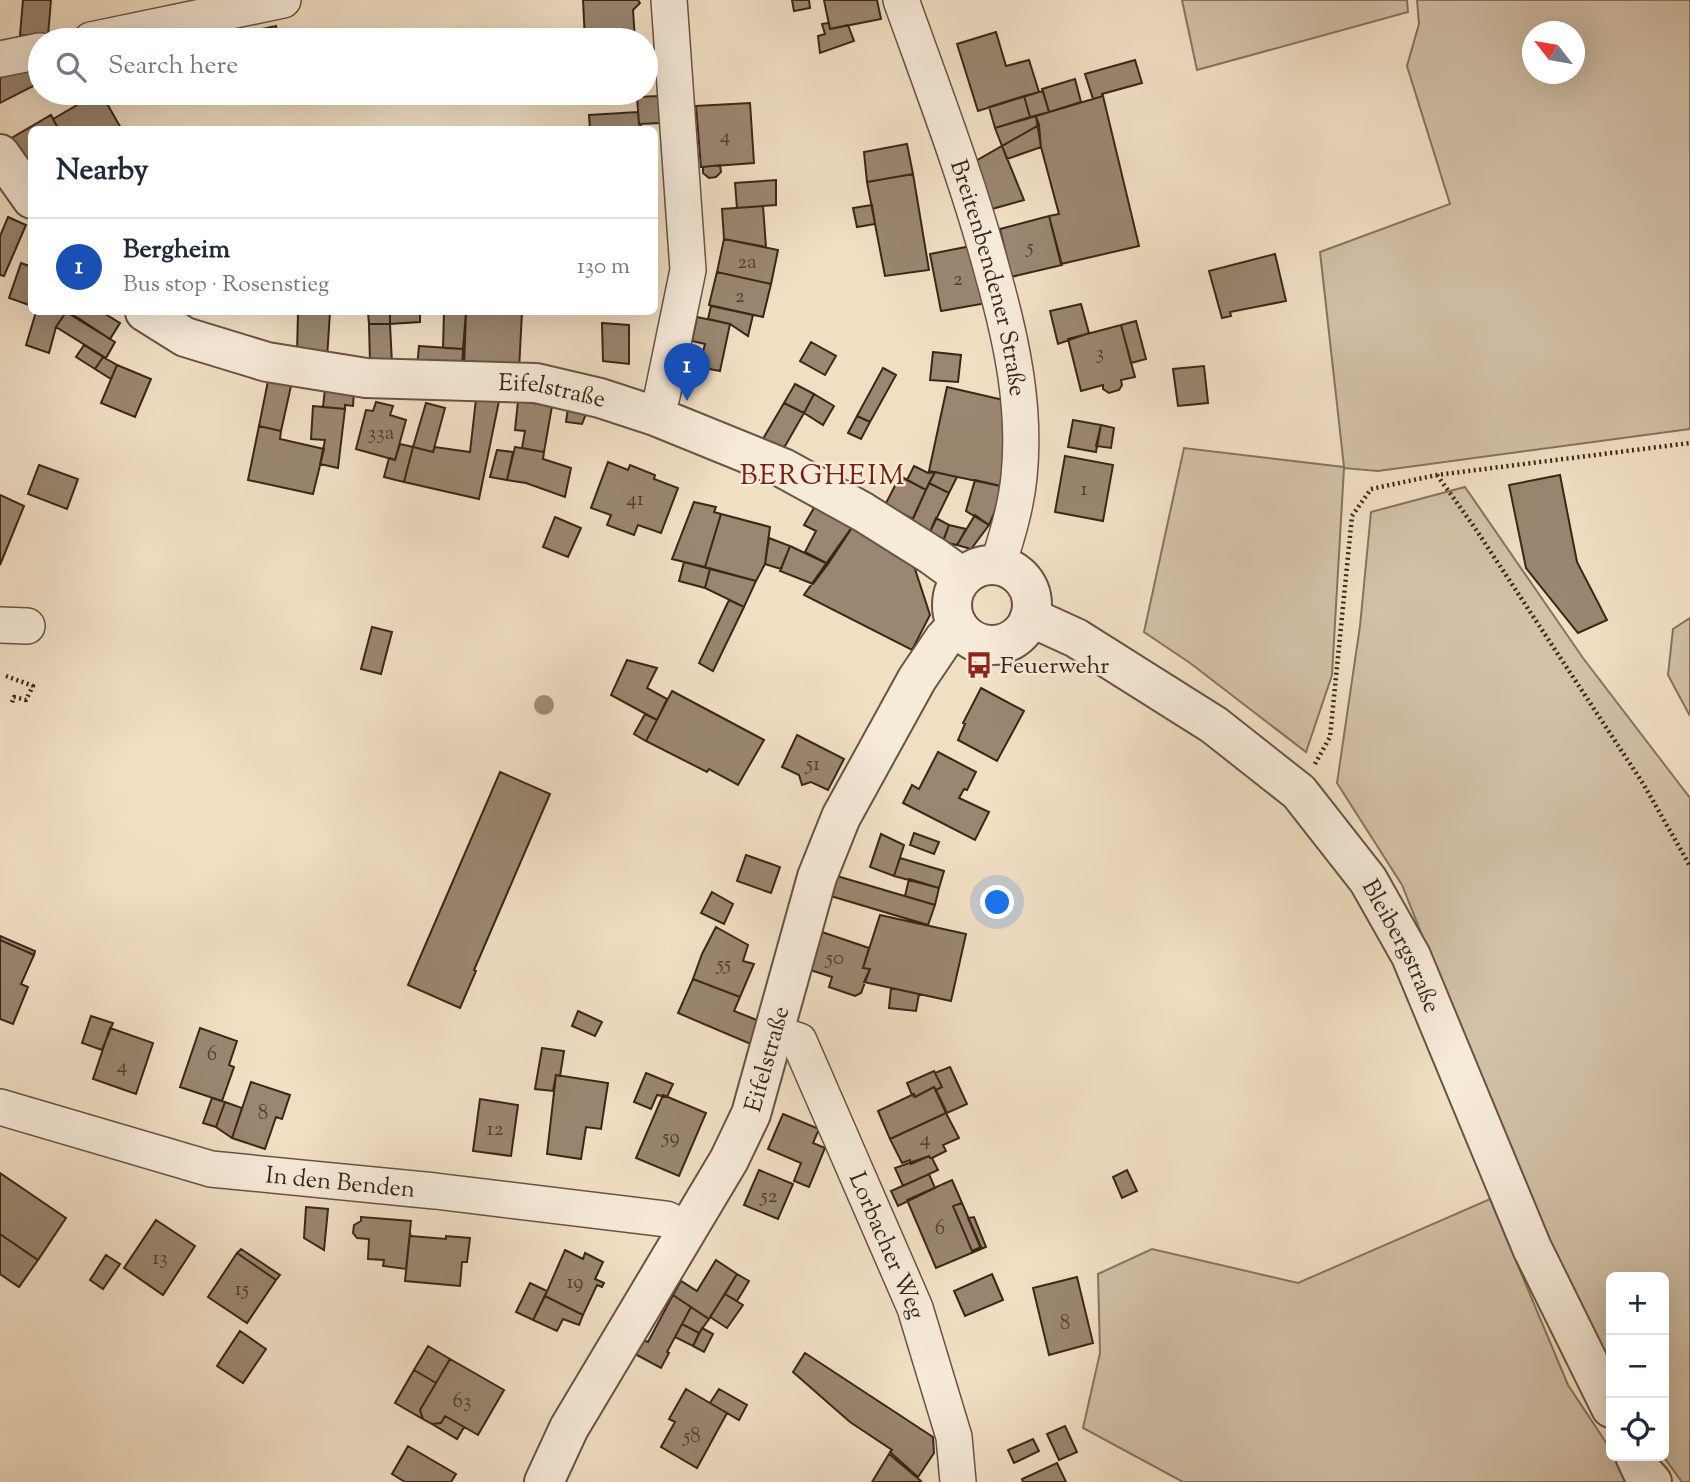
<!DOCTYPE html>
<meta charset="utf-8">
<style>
:root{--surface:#fff;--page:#f6f6f7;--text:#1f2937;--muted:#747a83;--line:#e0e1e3;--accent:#8f2418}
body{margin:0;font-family:"Sorts Mill Goudy",serif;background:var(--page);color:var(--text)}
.controls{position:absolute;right:21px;bottom:21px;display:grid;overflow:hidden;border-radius:10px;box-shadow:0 7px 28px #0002}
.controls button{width:63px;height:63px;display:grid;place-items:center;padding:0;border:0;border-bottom:2px solid var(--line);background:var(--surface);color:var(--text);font:35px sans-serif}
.compass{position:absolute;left:1522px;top:21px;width:63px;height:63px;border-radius:50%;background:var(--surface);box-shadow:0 7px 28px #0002;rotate:301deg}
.you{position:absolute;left:998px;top:903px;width:24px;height:24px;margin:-18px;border:5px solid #fff;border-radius:50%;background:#1a73e8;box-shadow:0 0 0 10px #1a73e833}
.badge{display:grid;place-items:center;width:46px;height:46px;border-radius:50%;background:var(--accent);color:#fff;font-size:23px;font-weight:700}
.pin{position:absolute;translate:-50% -58px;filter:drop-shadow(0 2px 4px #0008)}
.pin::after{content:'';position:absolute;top:37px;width:24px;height:21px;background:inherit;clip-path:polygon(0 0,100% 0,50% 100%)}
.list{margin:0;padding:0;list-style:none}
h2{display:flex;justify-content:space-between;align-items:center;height:91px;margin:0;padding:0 28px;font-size:30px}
h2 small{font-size:23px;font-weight:400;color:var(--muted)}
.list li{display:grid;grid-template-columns:46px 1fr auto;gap:21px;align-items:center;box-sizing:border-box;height:98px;padding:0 28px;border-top:2px solid var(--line)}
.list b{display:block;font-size:26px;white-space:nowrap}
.list p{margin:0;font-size:23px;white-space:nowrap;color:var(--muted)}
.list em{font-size:23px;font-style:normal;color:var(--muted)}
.icon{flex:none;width:38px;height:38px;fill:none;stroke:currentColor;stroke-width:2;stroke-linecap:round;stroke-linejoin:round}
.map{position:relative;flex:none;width:1690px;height:1482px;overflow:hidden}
.search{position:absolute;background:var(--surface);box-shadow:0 7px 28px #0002;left:28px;top:28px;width:630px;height:77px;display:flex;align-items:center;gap:18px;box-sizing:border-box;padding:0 24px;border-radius:38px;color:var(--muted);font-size:26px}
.panel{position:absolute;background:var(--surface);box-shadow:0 7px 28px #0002;left:28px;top:126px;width:630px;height:189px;border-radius:10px}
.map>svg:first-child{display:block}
.green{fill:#d2c0a7;stroke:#86735f;stroke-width:2;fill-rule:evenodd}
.building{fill:#9a8671;stroke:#3b2617;stroke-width:2}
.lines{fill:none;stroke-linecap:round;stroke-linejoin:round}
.minor-casing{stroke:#685442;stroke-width:38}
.tertiary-casing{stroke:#685442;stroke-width:42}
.path{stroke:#3b2617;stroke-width:4.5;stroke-dasharray:2 3.5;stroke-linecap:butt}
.minor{stroke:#f6ead9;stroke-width:35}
.tertiary{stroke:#f6ead9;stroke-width:38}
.tree{fill:#a28e79}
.labels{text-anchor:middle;stroke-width:5;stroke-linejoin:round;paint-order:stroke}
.number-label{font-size:21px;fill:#533e2e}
.street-label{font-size:24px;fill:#3b2617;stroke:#f6ead9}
.poi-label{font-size:24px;fill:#3b2617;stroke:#f6ead9;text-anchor:start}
.quarter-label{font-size:28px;letter-spacing:2px;fill:#7a1f14;stroke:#f6ead9}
</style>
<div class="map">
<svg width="1690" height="1482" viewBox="0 0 1690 1482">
<rect width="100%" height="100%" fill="#f1dfc4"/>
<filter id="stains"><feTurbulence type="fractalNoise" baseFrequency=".00286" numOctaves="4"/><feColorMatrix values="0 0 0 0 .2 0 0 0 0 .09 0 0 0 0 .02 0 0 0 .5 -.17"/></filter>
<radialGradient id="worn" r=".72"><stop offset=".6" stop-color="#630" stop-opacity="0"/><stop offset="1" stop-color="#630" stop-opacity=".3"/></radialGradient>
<!-- green -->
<path class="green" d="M1182,0H1407L1408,12L1197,70Z
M1417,0H1690V429L1378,471L1344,468L1332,675L1306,752L1190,663L1144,632L1184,448L1344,467L1320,252L1450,204L1407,66L1419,24ZM1532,32H1574V74H1532Z
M1465,487L1583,658L1690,798V1482H1682L1663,1456L1664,1277H1611V1382L1606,1375L1467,1048L1402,885L1337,783L1360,626L1371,512Z
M1690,618V716L1668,675L1673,629Z
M1490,1199L1568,1385L1611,1450V1456H1615L1633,1482H1183L1083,1428L1100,1353L1098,1274L1152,1249L1298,1283Z"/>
<!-- building -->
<path class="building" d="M23,0H51L48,36L20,35Z
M583,0H638L640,3L633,10L635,40L633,36L617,38V40H585Z
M792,0H809L810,8L794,11Z
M824,0H877L881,19L830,29Z
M829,23L830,29L848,25L854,41L820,53L818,36L825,34L822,24Z
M276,26L278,40H236L234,35Z
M366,29V40H311V31Z
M996,32L1006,66L1029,60L1039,92L978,111L957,44Z
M1135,60L1142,83L1102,94L1103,96L1093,99L1085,74Z
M29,64L39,83L0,103V78Z
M1075,79L1081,102L1049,112L1042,89Z
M1043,91L1049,112L1030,117L1024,96Z
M69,93H101L122,130H59L53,119L77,105Z
M398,93H431L432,100L399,104Z
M659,96L661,123L639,124L637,97Z
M1024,96L1030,117L995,128L989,107Z
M1103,96L1139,246L1061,264L1049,216L1059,214L1041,147L1036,116Z
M750,103L754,163L701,167L696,106Z
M638,112L639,124L645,130H590L589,115Z
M51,115L59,130H32V175L8,140Z
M1036,116L1039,125L1002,146L995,128Z
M1039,125L1041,147L1007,159L1002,146Z
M907,144L913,174L867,182L864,152Z
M1002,146L1024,200L992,209L974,162Z
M720,165L721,172L716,177L709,178L703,173V167Z
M913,174L929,270L885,276L867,182Z
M776,180V205L737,208L735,183Z
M872,205L875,224L857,227L853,208Z
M763,206L766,247L724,239L722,209Z
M1049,216L1062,265L1011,277L1000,229Z
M8,217L26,225L4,276L0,275V236Z
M724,239L778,250L771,284L717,272Z
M976,245L987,303L941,311L930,254Z
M1275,254L1286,301L1230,312L1231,316L1222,318L1209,271Z
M21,263L32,267V306L9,298Z
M717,272L771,284L763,317L709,305Z
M1081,304L1089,333L1058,344L1050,311Z
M711,306L753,315L748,336L730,324L708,319Z
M36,312H66L56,327L49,353L26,345Z
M66,312L115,342L106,358L56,327Z
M69,312H102L120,323L110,339Z
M298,312H330L327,358L297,353Z
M368,312H390V324H369Z
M390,312H420V322L390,324Z
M444,312H466L463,349L443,348Z
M466,312H522L519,370L464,368Z
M697,317L730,324L720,371L699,367L705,344L692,341Z
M1136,321L1146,359L1131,363L1121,325Z
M602,323L629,325V364L603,361Z
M369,324H390L392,364H370Z
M1121,325L1135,377L1121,380L1122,385L1119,390L1109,393L1103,389V385L1081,391L1068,339Z
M811,342L836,356L825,375L800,361Z
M84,345L103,357L95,369L76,357Z
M419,346L463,349L462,370L417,367Z
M933,352L961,355L958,382L930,380Z
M103,357L117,365L111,379L95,369Z
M117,365L151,379L135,417L101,403Z
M1204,366L1208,403L1178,406L1173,369Z
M883,368L896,375L870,422L857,416Z
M268,381L291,386L281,431L259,426Z
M795,384L814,394L804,413L784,403Z
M947,387L1008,401L1005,487L929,471Z
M325,389L354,392L353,406L345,405V409L323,407Z
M814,394L834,406L823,425L804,413Z
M476,399L499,401L479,499L404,482L413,447L433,452L435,447L470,452Z
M518,401L552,406L544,452L522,448L525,431L515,430Z
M376,402L393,406L390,415L406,420L395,460L356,449L366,410L373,411Z
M426,403L445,408L433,452L413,447Z
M784,403L804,413L780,455L760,444Z
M313,406L345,409L338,468L320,464L325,440L311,439Z
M568,408L587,411L582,424L566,422Z
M857,416L870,422L861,439L848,433Z
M1073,420L1101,425L1096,452L1068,447Z
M1101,425L1114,428L1111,448L1096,446Z
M259,426L281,431L280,439L324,449L313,494L248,480Z
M400,444L413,447L404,482L384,477L389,458L395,460Z
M515,447L544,452L543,459L571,468L565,497L526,483L507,480Z
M497,450L513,452L507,480L490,477Z
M1065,456L1113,465L1103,521L1055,512Z
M608,462L628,470L630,465L655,475L654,479L678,488L661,533L638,525L634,535L607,525L611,515L591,508Z
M39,465L78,479L67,509L28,494Z
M914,466L928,473L935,472L926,490L907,480Z
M935,472L957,477L949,493L929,483Z
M1560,475L1577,562L1607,620L1578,633L1526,568L1509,485Z
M900,476L926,490L913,519L885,505Z
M975,480L1005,487L989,525L966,511Z
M929,483L949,493L928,536L909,527Z
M0,495L24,506L0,565Z
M818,501L855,523L828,564L805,552L816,531L804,525Z
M694,502L716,507L714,512L721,514L705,567L672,559Z
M721,514L770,527L765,564L756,581L705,567Z
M975,515L989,525L971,549L957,545Z
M555,517L581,528L568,557L543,547Z
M936,518L949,525L942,543L928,536Z
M949,525L966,529L957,545L943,542Z
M852,527L913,563L930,615L912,650L804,595Z
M769,538L790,546L781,569L765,564Z
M790,546L828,564L813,584L780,571Z
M684,562L710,569L705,588L679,581Z
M710,569L756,581L744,607L705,588Z
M729,600L744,607L713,671L699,663Z
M372,627L392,632L381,674L361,669Z
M627,660L657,668L647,688L667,699L657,720L611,695Z
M981,688L1024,711L997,761L958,740L965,724L963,723Z
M672,691L764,740L738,785L709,769L707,772L646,741Z
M645,714L657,720L646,741L634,734Z
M797,735L844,759L828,790L811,782L802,785L799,775L782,767Z
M938,752L976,772L967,790L964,789L959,798L989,812L975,840L903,803L912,785L919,789Z
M500,772L550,794L474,970L476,971L460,1008L408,985Z
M914,833L939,842L934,854L910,845Z
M881,834L904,845L894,876L870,867Z
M746,855L780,867L771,893L737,881Z
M900,858L944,871L939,888L894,876Z
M830,874L935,905L928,925L824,894Z
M909,879L939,888L935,905L905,896Z
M712,892L733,904L724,924L701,913Z
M880,915L966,934L951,1001L864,982L870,969L863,968Z
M716,927L748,945L743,961L754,964L740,997L693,979L702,954Z
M813,929L869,948L863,968L870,969L861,993L855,996L829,987L832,977L801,967Z
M0,936L35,951L34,955L0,940Z
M0,940L34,955L21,984L28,987L13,1024L0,1019Z
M693,979L740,997L734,1011L762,1022L753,1045L678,1013Z
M891,988L919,994L916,1011L889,1008Z
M578,1011L602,1022L595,1036L572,1026Z
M91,1016L113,1023L102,1050L82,1043Z
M110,1028L153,1043L136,1094L93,1079Z
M200,1028L237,1041L229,1065L234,1067L222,1101L180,1087Z
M542,1048L564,1051L560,1076L556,1075L553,1091L535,1089Z
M950,1067L967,1104L947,1113L936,1090L942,1087L935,1073Z
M934,1071L942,1087L936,1090L934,1087L915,1097L912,1095L907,1083Z
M646,1073L673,1084L667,1097L657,1095L651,1109L634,1102Z
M556,1075L608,1083L601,1129L586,1127L581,1159L547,1154Z
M251,1082L290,1095L282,1119L276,1117L265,1149L232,1138Z
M934,1087L946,1113L890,1139L878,1111L914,1094L915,1097Z
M663,1095L706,1113L679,1176L636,1158Z
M212,1098L225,1102L216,1127L203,1123Z
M480,1099L518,1105L511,1156L473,1151Z
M225,1102L242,1108L232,1138L216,1127Z
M946,1113L959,1138L943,1145L946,1151L932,1158H930L929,1156L911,1164L910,1160L902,1163L890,1139Z
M783,1114L819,1129L813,1143L825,1148L809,1187L794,1181L801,1163L768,1149Z
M929,1156L930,1158H932L938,1170L903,1186L895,1168Z
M759,1170L793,1184L778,1219L744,1205Z
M1127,1170L1137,1191L1122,1198L1113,1177Z
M0,1173L66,1218L38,1260L0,1234Z
M929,1174L935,1188L898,1206L891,1191Z
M952,1180L962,1203L953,1206L972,1251L981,1247V1249L936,1268L907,1200Z
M962,1203L981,1247L972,1251L953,1206Z
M306,1207L328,1209L324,1250L304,1238Z
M361,1217L411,1221L406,1269L383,1266L384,1260L368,1259L369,1239L357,1238L353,1233L354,1225L361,1221Z
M974,1217L986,1247L981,1249L968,1218Z
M156,1220L195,1246L163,1295L124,1268Z
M410,1233L411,1236L446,1239V1236L470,1238L467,1262H462L460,1286L405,1281Z
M0,1234L38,1260L19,1287L0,1274Z
M241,1249L280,1275L276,1280L237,1253Z
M565,1250L583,1259L585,1253L603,1262L595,1279L604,1283L602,1287L597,1285L583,1315L545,1296Z
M237,1253L276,1280L247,1323L208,1297Z
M106,1255L120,1264L103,1289L90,1280Z
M716,1260L737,1274L709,1319L673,1295L681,1281L697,1291Z
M737,1274L749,1281L737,1301L725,1294Z
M992,1274L1003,1300L965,1316L954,1291Z
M1077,1277L1093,1343L1049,1355L1033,1288Z
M530,1283L547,1291L533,1320L516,1312Z
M725,1294L743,1305L727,1328L710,1317Z
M673,1295L691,1307L667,1352L669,1353L661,1368L635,1354L643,1340L648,1342Z
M545,1296L583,1315L579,1325L563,1319L557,1331L533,1320Z
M691,1307L709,1319L699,1333L682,1324Z
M682,1324L699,1333L693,1346L675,1337Z
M702,1328L713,1334L704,1352L693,1346Z
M240,1331L266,1349L243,1383L217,1366Z
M428,1346L450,1359L436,1383L414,1370Z
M805,1353L933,1437L934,1453L918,1477L890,1452L892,1450L850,1422L793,1372Z
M450,1359L504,1390L478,1435L445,1416L441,1423L432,1424L423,1419L420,1410Z
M414,1370L436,1383L420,1410L423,1419L395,1403Z
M686,1389L727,1413L697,1468L661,1447L675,1422L669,1419Z
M719,1389L747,1405L739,1420L710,1403Z
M445,1416L464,1427L457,1439L432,1424L441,1423Z
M1065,1426L1077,1452L1059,1460L1047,1434Z
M1033,1439L1039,1451L1014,1463L1008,1450Z
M408,1446L456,1474L451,1482H405L392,1474Z
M889,1454L921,1481L920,1482H872Z
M1057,1463L1066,1482H1023L1022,1479Z"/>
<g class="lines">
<defs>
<g id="minor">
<path id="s1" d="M901,0C934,92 969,183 994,278C1012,342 1026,409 1019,477C1016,507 1007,536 998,565"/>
<path d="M91,40L283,0"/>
<path d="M0,59L40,51"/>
<path d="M655,416L662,396L688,270L669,0"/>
<path d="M0,625L27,626"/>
<path id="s2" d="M773,1033L799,1041L915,1308L954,1437L958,1482"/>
<path id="s3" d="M0,1107L211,1169L435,1191L666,1219L688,1229"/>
</g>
<g id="tertiary">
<path d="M0,154L32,199"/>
<path id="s4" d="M145,312L185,337L267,362L366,378L536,383L600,398L655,416L783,468L863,512L933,556L962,577"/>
<circle cx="992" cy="605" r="40"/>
<path id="s5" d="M1030,617L1076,638L1214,725L1299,792L1368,880L1411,956L1532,1248L1611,1408"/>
<path d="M1635,1456L1642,1471L1652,1482"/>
<path id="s6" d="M544,1482L569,1428L729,1160L751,1114L817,877L841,817L917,679L944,639L957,625"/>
</g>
</defs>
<!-- minor casing -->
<use href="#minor" class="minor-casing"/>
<!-- tertiary casing -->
<use href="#tertiary" class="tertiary-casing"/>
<!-- path -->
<path class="path" d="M1437,475L1475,528L1644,785L1690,866
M6,676L33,686L26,700L14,697L11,705
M1315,764L1330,737L1352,516L1371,489L1437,475L1690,443"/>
<!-- minor -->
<use href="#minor" class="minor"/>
<!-- tertiary -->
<use href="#tertiary" class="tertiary"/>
</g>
<!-- trees -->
<circle class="tree" cx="544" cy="705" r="10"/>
<!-- icons -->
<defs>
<symbol id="bus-bare" viewBox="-9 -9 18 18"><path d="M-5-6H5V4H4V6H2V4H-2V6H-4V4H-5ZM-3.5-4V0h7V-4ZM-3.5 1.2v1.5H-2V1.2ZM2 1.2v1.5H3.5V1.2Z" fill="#8f2418" stroke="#f6ead9" stroke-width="2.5" paint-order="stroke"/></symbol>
</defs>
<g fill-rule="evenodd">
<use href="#bus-bare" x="960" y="646" width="38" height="38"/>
</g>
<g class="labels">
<!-- number labels -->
<g class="number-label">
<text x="725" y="142">4</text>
<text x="1030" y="253">5</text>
<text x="747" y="268">2a</text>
<text x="958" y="285">2</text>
<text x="740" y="302">2</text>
<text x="1100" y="359">3</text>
<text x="381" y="439">33a</text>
<text x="1084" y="495">1</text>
<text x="635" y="505">41</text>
<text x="813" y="770">51</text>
<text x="835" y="964">50</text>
<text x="724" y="970">55</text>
<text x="212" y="1060">6</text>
<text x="122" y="1072">4</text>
<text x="263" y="1119">8</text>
<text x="495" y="1135">12</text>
<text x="671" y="1143">59</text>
<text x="925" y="1145">4</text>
<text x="769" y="1202">52</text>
<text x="940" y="1234">6</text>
<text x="160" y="1264">13</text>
<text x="575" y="1288">19</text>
<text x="242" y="1295">15</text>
<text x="1065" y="1329">8</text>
<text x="462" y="1407">63</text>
<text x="692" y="1442">58</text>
</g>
<!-- street labels -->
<g class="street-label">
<text dy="8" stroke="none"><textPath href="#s1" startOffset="292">Breitenbendener Straße</textPath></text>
<text dy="8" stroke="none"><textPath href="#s4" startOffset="420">Eifelstraße</textPath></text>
<text dy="8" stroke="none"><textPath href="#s5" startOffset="508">Bleibergstraße</textPath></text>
<text dy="8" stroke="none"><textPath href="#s6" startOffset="480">Eifelstraße</textPath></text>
<text dy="8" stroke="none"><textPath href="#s3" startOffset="350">In den Benden</textPath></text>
<text dy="8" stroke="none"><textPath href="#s2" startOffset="250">Lorbacher Weg</textPath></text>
</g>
<!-- poi labels -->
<g class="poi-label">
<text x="1000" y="673">Feuerwehr</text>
</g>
<!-- quarter labels -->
<g class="quarter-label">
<text x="823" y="484">BERGHEIM</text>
</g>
</g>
<rect width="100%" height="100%" filter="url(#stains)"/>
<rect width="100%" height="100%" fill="url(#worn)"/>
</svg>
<div class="controls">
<button>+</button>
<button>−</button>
<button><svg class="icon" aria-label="locate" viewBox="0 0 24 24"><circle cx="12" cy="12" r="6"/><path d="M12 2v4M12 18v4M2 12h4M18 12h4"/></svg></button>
</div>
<svg class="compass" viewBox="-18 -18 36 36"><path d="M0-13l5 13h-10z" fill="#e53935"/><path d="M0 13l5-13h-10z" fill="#747a83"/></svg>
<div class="you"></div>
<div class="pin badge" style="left:687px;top:401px;background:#1a4fb4">1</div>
<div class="search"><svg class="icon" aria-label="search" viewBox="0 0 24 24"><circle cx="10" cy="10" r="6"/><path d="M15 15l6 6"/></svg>Search here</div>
<section class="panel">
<h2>Nearby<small></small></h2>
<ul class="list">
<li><span class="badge" style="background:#1a4fb4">1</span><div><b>Bergheim</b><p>Bus stop · Rosenstieg</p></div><em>130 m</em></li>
</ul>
</section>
</div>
